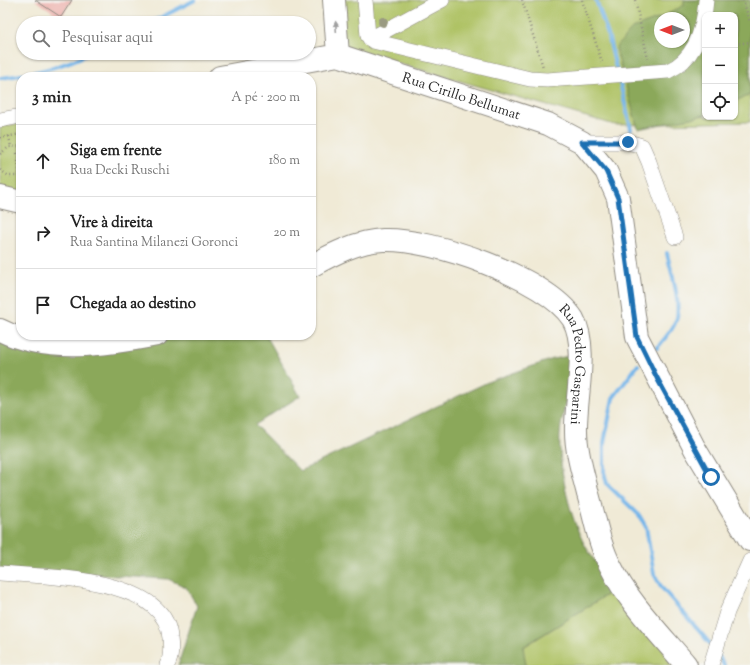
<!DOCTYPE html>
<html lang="pt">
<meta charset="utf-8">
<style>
:root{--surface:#fff;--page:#f2f2f2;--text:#222;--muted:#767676;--line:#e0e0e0}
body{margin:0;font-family:"Sorts Mill Goudy",serif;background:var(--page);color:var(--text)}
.controls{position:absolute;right:12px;top:12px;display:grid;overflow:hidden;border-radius:8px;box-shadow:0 1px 3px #0004}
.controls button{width:36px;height:36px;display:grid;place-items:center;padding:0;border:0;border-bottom:1px solid var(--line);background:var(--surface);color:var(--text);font:20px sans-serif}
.compass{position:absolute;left:654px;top:12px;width:36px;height:36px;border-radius:50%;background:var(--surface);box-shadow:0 1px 3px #0004;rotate:270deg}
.stop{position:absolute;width:12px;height:12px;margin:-9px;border:3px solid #1f6fb2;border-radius:50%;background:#fff}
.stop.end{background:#1f6fb2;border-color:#fff;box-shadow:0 1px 4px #0008}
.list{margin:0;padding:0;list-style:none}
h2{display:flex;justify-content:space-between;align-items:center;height:52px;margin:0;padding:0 16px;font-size:17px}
h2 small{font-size:13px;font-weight:400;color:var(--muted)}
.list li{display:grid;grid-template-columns:26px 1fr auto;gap:12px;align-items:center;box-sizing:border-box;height:72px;padding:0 16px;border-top:1px solid var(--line)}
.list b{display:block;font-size:15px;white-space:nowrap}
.list p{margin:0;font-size:13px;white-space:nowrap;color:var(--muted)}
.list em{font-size:13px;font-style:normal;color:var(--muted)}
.icon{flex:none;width:22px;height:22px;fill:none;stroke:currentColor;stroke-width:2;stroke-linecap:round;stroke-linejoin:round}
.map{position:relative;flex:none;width:750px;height:665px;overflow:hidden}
.search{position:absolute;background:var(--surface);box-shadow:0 1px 3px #0004;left:16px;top:16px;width:300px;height:44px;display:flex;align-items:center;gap:10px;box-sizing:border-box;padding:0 14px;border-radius:22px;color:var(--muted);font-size:15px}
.panel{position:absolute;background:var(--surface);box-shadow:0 1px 3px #0004;left:16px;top:72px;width:300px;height:268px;border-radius:16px}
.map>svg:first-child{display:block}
.green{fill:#afc265;stroke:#6d7648;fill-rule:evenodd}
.forest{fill:#8ba85a;stroke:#5b6a42}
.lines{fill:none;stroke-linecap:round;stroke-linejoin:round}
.stream{stroke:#75b5e9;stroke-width:4}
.building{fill:#edb2ae}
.street-casing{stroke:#8e8a80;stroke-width:16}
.secondary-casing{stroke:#8e8a80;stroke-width:24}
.primary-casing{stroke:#8e8a80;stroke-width:24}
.path{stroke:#8e8a80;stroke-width:2.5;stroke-dasharray:1 3;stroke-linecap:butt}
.street{stroke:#fff;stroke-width:15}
.secondary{stroke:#fff;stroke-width:22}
.primary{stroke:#fff;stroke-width:22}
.tree{fill:#9a9a81}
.oneway{fill:#a0a0a0}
.route{stroke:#1f6fb2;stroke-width:5}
.labels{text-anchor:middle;stroke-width:3;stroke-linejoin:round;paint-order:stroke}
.street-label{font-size:14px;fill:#2b2b2b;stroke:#f6f6f2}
</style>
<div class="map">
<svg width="750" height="665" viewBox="0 0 750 665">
<rect width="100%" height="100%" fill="#f6f6f2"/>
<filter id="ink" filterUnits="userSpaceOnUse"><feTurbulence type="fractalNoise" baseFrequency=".025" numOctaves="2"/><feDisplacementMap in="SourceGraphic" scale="8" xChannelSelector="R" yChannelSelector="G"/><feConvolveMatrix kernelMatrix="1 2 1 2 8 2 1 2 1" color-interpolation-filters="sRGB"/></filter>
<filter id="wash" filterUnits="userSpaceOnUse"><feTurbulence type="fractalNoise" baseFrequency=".012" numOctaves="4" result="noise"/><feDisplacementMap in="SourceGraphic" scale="16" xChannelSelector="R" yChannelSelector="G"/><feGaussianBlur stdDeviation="0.9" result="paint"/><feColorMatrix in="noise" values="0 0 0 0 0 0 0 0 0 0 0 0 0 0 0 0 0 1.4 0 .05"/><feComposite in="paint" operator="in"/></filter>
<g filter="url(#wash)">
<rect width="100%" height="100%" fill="#f0ead6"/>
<!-- green -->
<path class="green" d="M340,0H750V122L615,125L344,48ZM705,15H735V117H705ZM660,18H684V42H660Z
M21,123V196L0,191V127Z
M616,589L687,665H526L522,648Z"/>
<!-- forest -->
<path class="forest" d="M684,0H750V95L735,101V15H705V115L638,129L616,49L617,46L633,28L660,18V42H684V18H661L684,5Z
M0,334L266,335L300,396L255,425L300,471L490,381L553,359L580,354C573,377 565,401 561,425C556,455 567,505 579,533C588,554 602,571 616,589L523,647L526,665H178L197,606L186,587L168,579L0,569Z"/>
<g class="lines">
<!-- stream -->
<path class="stream" d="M596,0L608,35L617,72
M150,23L195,0
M1,78C31,74 63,67 90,53
M619,79L631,129
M657,348C664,339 675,328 677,317C680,296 671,273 667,253
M638,365L613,398L604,443V472L607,484L639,515L646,527L654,574L662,588L712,646
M718,655L724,665"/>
</g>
<g id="blocks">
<!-- building -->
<path class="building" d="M35,0H72L61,17Z"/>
</g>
</g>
<g filter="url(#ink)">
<use href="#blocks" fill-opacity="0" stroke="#8e8a80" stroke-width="1"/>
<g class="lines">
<defs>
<path id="street" d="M365,0L368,36L373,41L530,79L547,80L668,71C696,59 704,28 706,0
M370,39L442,0
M0,120L21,116
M582,142H628L642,146L649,162L675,237
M0,573C45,577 166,576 170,638C171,647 172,657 167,665
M711,665L727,612L750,561"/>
<g id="secondary">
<path id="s1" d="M338,55L548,124L582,142L606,171L618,198L637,337L695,449L750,540"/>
<path id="s2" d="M311,266C333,254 358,241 383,240C431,238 546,277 573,319C589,347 575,399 576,431C576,452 583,474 588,494C595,518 599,545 611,567C628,602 661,635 686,665"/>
<path d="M0,330C48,354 107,345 157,335"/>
</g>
<path id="primary" d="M220,77L338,55L334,0
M0,197L21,202"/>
</defs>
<!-- street casing -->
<use href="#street" class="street-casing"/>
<!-- secondary casing -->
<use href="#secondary" class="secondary-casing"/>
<!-- primary casing -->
<use href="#primary" class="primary-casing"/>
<!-- path -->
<path class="path" d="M522,0L543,67
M582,0L602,62
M635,0L648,59
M743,0L750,22
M735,44L750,42
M9,136L11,147
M0,138L21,134
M17,153L20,176
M0,154L9,147L21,146
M0,170L9,176H21"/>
<!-- street -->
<use href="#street" class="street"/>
<!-- secondary -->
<use href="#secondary" class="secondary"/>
<!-- primary -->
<use href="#primary" class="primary"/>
</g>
<!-- trees -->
<circle class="tree" cx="383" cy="22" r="5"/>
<!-- one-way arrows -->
<defs><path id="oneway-solid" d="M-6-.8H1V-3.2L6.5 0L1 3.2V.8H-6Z"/></defs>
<use class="oneway" href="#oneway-solid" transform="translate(336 27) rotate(-94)"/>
</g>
<g class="lines" filter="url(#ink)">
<!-- route -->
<path class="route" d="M628,142H582L606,171L618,198L637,337L657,378L711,477"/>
</g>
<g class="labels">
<!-- street labels -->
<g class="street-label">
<text dy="5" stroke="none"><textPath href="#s1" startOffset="130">Rua Cirillo Bellumat</textPath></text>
<text dy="5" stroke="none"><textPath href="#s2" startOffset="333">Rua Pedro Gasparini</textPath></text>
</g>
</g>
</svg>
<div class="controls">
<button>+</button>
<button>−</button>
<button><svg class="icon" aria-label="locate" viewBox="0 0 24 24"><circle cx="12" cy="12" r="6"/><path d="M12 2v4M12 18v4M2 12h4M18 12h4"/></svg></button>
</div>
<svg class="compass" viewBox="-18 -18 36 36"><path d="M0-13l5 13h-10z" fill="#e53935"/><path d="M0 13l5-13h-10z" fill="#767676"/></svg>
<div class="stop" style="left:711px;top:477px"></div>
<div class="stop end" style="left:628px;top:142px"></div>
<div class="search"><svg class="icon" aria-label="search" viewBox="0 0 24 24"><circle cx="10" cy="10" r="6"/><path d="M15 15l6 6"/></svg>Pesquisar aqui</div>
<section class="panel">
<h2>3 min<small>A pé · 200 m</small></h2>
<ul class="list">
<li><svg class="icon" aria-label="ahead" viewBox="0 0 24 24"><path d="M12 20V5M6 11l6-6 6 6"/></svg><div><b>Siga em frente</b><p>Rua Decki Ruschi</p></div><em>180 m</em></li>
<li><svg class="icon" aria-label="right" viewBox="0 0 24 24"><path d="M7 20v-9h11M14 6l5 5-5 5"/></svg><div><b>Vire à direita</b><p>Rua Santina Milanezi Goronci</p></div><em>20 m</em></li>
<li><svg class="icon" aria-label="arrive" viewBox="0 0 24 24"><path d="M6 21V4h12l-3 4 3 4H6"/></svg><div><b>Chegada ao destino</b></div></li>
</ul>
</section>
</div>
